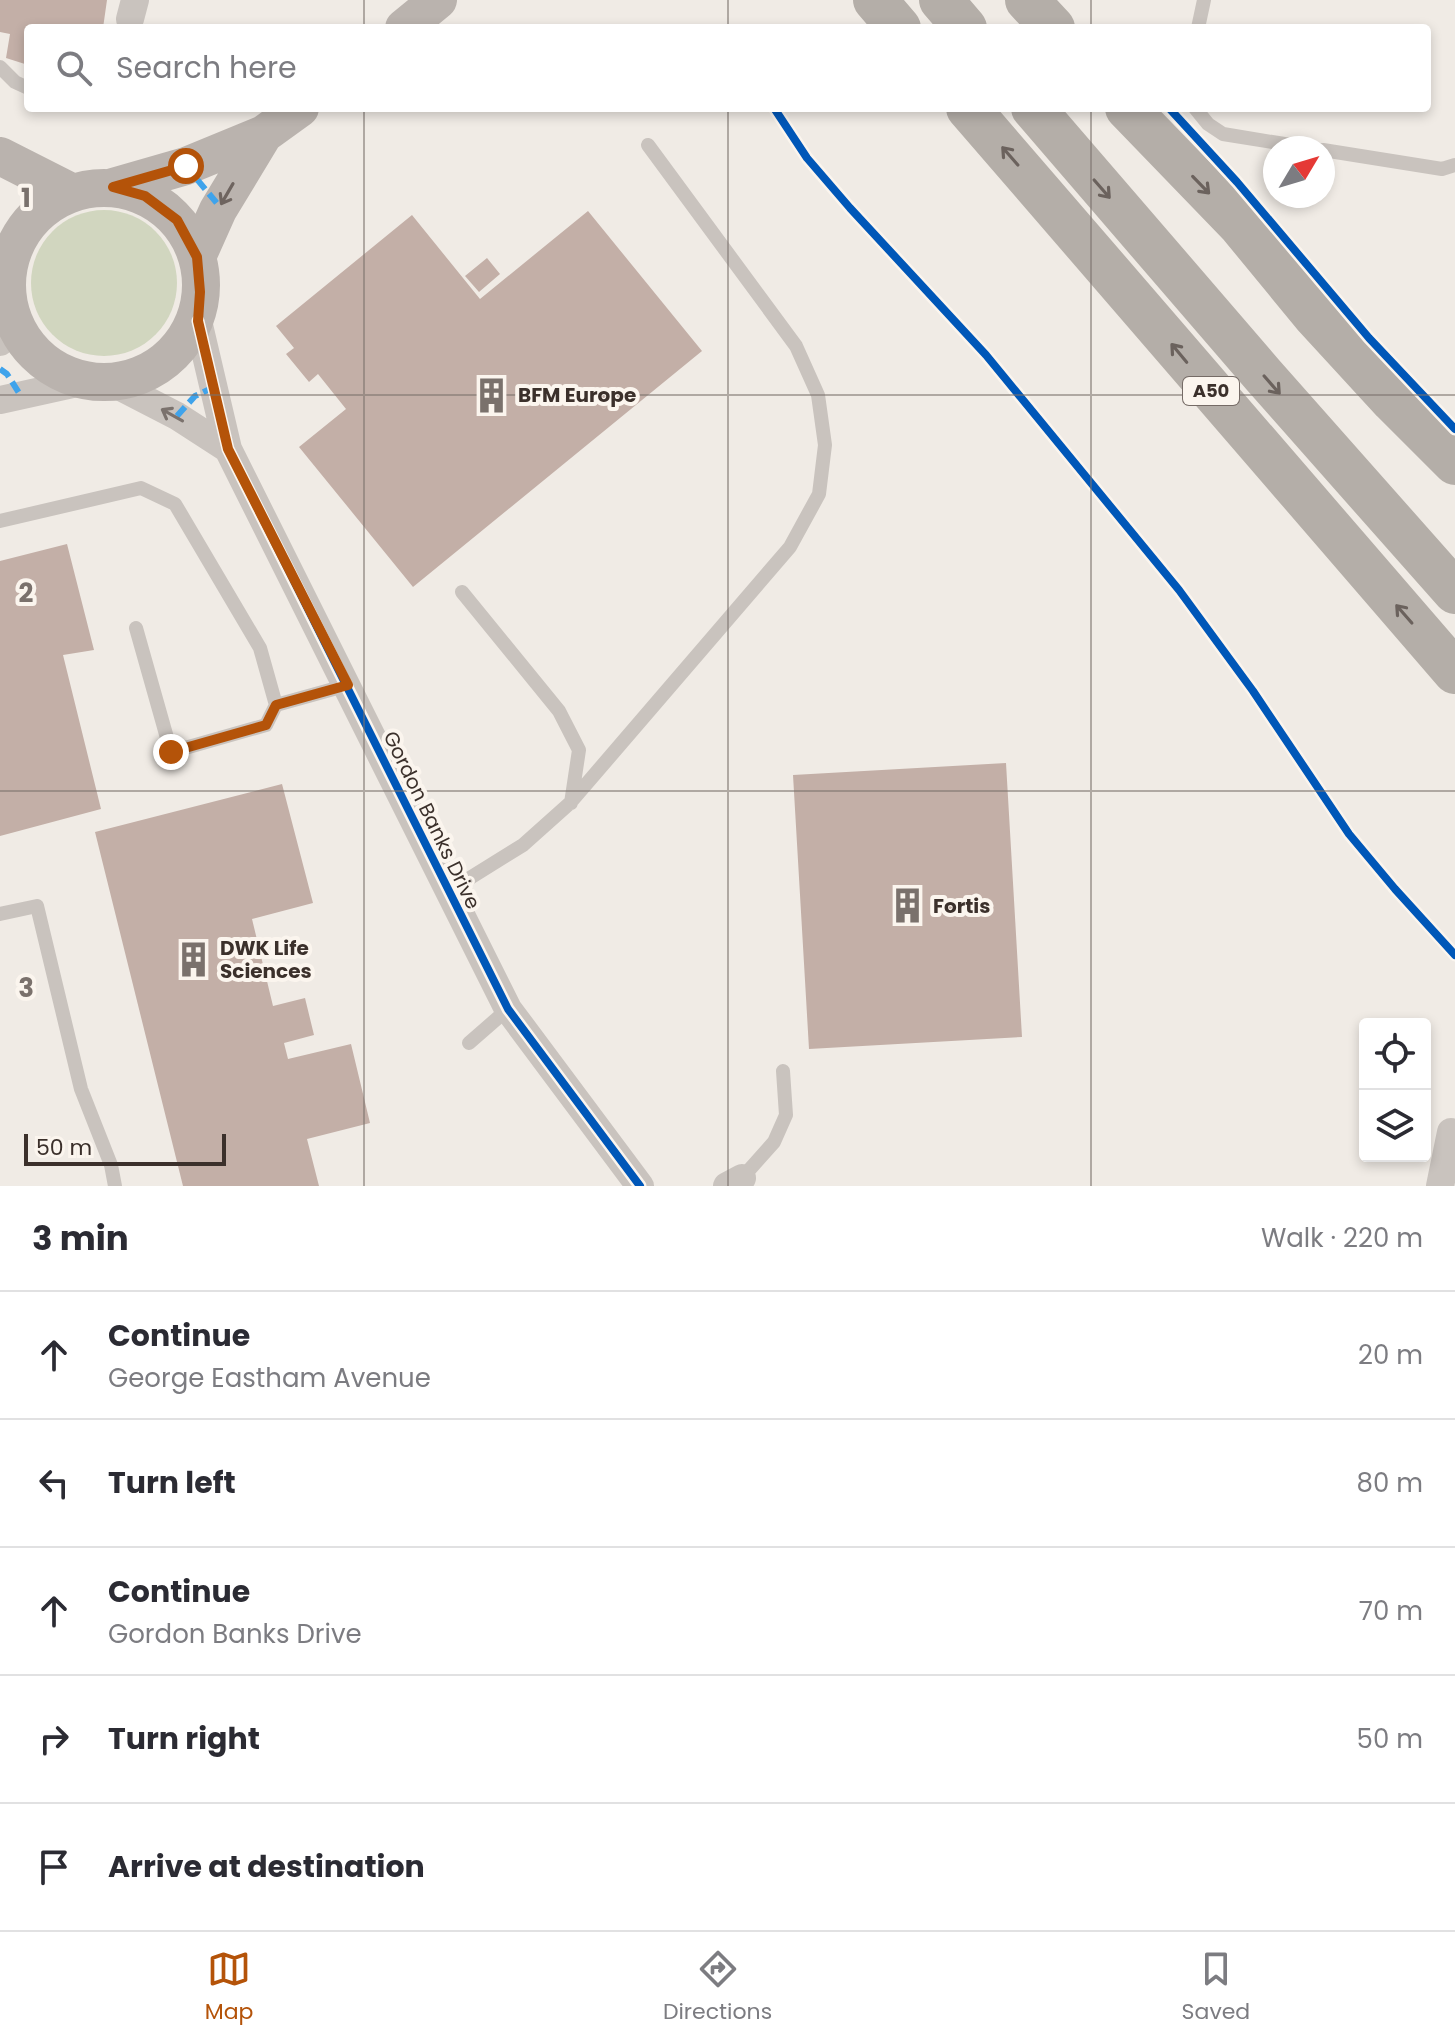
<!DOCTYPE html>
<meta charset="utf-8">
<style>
:root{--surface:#fff;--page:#f2f2f3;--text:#2b2b33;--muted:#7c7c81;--line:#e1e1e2;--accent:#b45309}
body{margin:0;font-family:Poppins,sans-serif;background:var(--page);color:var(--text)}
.controls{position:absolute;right:24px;bottom:24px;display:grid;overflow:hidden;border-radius:8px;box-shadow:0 4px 12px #0003}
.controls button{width:72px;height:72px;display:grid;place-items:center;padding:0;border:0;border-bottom:2px solid var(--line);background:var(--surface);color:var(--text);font:40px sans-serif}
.compass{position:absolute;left:1263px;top:136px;width:72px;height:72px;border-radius:50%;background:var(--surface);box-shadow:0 4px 12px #0003;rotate:52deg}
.scale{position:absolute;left:24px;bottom:20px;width:202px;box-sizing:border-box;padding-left:8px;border:4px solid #3b302b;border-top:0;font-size:22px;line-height:28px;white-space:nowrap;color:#3b302b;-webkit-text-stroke:6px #fbf5ee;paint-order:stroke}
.stop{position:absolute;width:24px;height:24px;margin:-18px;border:6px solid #b45309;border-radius:50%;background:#fff}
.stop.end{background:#b45309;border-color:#fff;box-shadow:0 2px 8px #0008}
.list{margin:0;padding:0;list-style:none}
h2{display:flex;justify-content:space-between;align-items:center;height:104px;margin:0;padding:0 32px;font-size:34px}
h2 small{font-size:26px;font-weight:400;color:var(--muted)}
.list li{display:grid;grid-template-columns:52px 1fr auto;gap:24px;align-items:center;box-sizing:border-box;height:128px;padding:0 32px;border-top:2px solid var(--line)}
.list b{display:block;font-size:30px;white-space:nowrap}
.list p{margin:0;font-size:26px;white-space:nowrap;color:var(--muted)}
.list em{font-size:26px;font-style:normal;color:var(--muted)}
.icon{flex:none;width:44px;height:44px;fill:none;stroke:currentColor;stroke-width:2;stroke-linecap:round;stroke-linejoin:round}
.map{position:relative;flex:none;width:1455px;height:1186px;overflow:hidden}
.search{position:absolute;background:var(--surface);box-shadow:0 4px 12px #0003;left:24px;right:24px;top:24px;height:88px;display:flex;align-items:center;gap:20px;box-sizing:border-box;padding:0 28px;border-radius:8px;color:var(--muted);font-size:30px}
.sheet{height:744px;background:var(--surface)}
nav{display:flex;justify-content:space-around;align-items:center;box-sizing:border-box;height:112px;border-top:2px solid var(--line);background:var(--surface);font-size:22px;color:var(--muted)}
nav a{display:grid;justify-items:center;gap:4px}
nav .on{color:var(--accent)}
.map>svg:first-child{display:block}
.green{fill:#d1d6bf}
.building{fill:#c3afa7}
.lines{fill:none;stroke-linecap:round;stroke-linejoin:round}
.service{stroke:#c9c3be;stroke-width:14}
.minor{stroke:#c9c3be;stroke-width:28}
.secondary{stroke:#bab3ae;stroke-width:38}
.trunk{stroke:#b4aea8;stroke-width:44}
.quiet{stroke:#3fa3eb;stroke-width:6;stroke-dasharray:12 6;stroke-linecap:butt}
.cycleway-casing{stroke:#fbf5ee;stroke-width:13}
.cycleway{stroke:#0057b8;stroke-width:8}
.oneway{stroke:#6b625d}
.oneway2{stroke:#6e645f}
.oneway3{stroke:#7b726d}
.route{stroke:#b45309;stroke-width:10}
.grid{fill:none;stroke:#7a716c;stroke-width:2;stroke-opacity:0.55}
.labels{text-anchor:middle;stroke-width:8;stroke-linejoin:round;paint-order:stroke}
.shield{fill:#fbf5ee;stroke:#756b66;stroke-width:2}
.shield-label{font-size:18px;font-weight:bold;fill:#3b302b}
.poi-label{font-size:20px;font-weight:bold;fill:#3b302b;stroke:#fbf5ee;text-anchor:start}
.street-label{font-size:20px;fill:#3b302b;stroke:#fbf5ee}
.grid-label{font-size:26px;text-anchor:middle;font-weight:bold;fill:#7a716c;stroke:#fbf5ee;stroke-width:8;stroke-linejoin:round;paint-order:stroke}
</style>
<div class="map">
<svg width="1455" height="1186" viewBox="0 0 1455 1186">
<rect width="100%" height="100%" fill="#f0ebe5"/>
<!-- green -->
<path class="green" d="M31 283a73 73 0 1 1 146 0a73 73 0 1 1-146 0Z"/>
<!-- building -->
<path class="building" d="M0,0H107L103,28H28V65L6,58L10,34L0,32Z
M588,211L702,351L413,587L299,447L346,409L318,374L309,382L286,354L294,348L276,326L412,215L480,299Z
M487,258L500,274L479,292L465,276Z
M67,544L94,650L63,655L101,809L0,836V561Z
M1006,763L1022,1037L809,1049L793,775Z
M282,784L313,903L252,919L273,1006L305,998L314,1035L284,1043L288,1059L351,1044L370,1123L307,1139L319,1186H183L95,832Z"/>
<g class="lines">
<!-- service -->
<path class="service" d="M1198,28L1204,0
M0,67L15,82L28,88
M1195,108L1208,124L1223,134L1309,148
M1323,150L1442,169L1455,165
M0,521L141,488L175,504L260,648L276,705L348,685
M462,592L559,711L579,750L571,803
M136,628L171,752L266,725L276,705
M449,891L523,845L570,803L790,547L819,494L825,445L818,395L796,346L648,145
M0,914L37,906L81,1089L111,1165L115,1186
M469,1043L508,1009
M742,1178L774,1142L786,1115L783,1071"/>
<!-- minor -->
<path class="minor" d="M130,19L135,0
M198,321L228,449L508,1009L640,1186
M0,342L14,319
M115,384L177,416L228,449
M0,400L86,381
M727,1186L742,1178
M1440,1186L1451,1132"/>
<!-- secondary -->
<path class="secondary" d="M404,28L438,0
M0,156L71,192
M113,187L186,166L264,134L300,108
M7 285a97 97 0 1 1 194 0a97 97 0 1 1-194 0Z
M197,257L218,210L264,134"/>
<!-- trunk -->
<path class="trunk" d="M875,0L899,28
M941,0L965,28
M1027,0L1053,28
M968,108L1455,672
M1033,108L1263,375L1455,592
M1127,108L1240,225L1314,315L1393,401L1455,463"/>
<!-- quiet -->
<path class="quiet" d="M186,166L220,207
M0,369L7,374L21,396
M177,416L195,396L214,387"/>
<defs>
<path id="cycleway" d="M774,108L807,158L850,208L986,355L1179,590L1253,691L1349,834L1395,889L1455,955
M1169,108L1237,182L1369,338L1455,429
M198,321L228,449L508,1009L640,1186"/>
</defs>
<!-- cycleway casing -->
<use href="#cycleway" class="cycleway-casing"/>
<!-- cycleway -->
<use href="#cycleway" class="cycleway"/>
</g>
<!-- one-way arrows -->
<defs><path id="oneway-shaft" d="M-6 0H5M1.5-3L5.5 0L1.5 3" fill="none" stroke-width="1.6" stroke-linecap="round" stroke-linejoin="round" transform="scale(2)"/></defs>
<g class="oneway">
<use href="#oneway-shaft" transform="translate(1010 156) rotate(-131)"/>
<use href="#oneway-shaft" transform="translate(1201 185) rotate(46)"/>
<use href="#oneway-shaft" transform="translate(1102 189) rotate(49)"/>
<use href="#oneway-shaft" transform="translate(1179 353) rotate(-130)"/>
<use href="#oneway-shaft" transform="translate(1272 385) rotate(49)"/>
<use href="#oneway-shaft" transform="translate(1404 614) rotate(-131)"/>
</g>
<use class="oneway2" href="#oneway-shaft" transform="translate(227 194) rotate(120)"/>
<use class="oneway3" href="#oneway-shaft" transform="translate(172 415) rotate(-151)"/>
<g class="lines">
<!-- route -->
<path class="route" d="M171,752L266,725L276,705L348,685L228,449L198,321L200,292L197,257L177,220L145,196L113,187L186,166"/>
</g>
<!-- grid -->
<path class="grid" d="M364,0V28M728,0V28M1091,0V28M364,108V1186M728,108V1186M1091,108V1186M0,395H1455M0,791H1455"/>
<!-- icons -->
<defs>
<symbol id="building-bare" viewBox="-9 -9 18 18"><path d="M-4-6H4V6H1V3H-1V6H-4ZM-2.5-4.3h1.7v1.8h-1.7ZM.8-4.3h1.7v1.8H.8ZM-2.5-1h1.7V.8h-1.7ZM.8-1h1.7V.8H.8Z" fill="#7a716c" stroke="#fbf5ee" stroke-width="2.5" paint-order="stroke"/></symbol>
</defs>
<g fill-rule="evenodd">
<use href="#building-bare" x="466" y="370" width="51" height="51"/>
<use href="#building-bare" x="882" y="880" width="51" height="51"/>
<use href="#building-bare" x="168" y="934" width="51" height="51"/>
</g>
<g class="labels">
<!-- shield labels -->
<rect class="shield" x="1183" y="377" width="56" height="28" rx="6"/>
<g class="shield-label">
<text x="1211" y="397">A50</text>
</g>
<!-- poi labels -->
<g class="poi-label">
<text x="518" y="402">BFM Europe</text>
<text x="933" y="913">Fortis</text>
<text x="220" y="955">DWK Life<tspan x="220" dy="23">Sciences</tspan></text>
</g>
<!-- street labels -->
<g class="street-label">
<text transform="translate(432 820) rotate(64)" y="7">Gordon Banks Drive</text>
</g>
</g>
<g class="grid-label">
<text x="26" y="207">1</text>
<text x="26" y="602">2</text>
<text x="26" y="997">3</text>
</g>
</svg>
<div class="controls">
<button><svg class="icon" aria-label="locate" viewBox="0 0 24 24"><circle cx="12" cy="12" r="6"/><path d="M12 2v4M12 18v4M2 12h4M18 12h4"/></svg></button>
<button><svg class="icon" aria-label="layers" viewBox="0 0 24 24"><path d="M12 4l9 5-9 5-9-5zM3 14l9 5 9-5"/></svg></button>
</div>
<svg class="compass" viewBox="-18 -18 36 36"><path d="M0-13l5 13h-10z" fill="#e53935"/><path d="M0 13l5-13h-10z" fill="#7c7c81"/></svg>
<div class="scale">50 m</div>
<div class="stop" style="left:186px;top:166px"></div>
<div class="stop end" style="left:171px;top:752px"></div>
<div class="search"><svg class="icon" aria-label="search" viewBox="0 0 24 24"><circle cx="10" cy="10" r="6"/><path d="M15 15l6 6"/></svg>Search here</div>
</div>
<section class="sheet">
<h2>3 min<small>Walk · 220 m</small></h2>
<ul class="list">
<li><svg class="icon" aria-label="ahead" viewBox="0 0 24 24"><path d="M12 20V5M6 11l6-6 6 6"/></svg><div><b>Continue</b><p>George Eastham Avenue</p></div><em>20 m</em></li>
<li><svg class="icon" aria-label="left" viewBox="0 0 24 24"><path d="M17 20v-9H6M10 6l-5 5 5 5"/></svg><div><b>Turn left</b></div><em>80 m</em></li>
<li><svg class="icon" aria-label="ahead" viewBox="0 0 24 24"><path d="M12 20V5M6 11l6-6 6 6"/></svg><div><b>Continue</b><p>Gordon Banks Drive</p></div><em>70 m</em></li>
<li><svg class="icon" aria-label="right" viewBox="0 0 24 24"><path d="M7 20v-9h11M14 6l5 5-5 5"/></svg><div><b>Turn right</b></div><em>50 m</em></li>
<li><svg class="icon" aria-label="arrive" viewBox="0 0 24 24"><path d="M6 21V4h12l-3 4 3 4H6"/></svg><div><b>Arrive at destination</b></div></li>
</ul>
</section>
<nav>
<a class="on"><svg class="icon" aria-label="map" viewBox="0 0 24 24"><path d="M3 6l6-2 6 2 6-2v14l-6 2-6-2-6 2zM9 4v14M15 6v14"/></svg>Map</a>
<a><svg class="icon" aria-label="directions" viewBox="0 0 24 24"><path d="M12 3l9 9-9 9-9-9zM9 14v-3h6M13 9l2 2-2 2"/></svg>Directions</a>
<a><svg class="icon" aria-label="saved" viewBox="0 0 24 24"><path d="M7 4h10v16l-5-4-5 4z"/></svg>Saved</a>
</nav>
